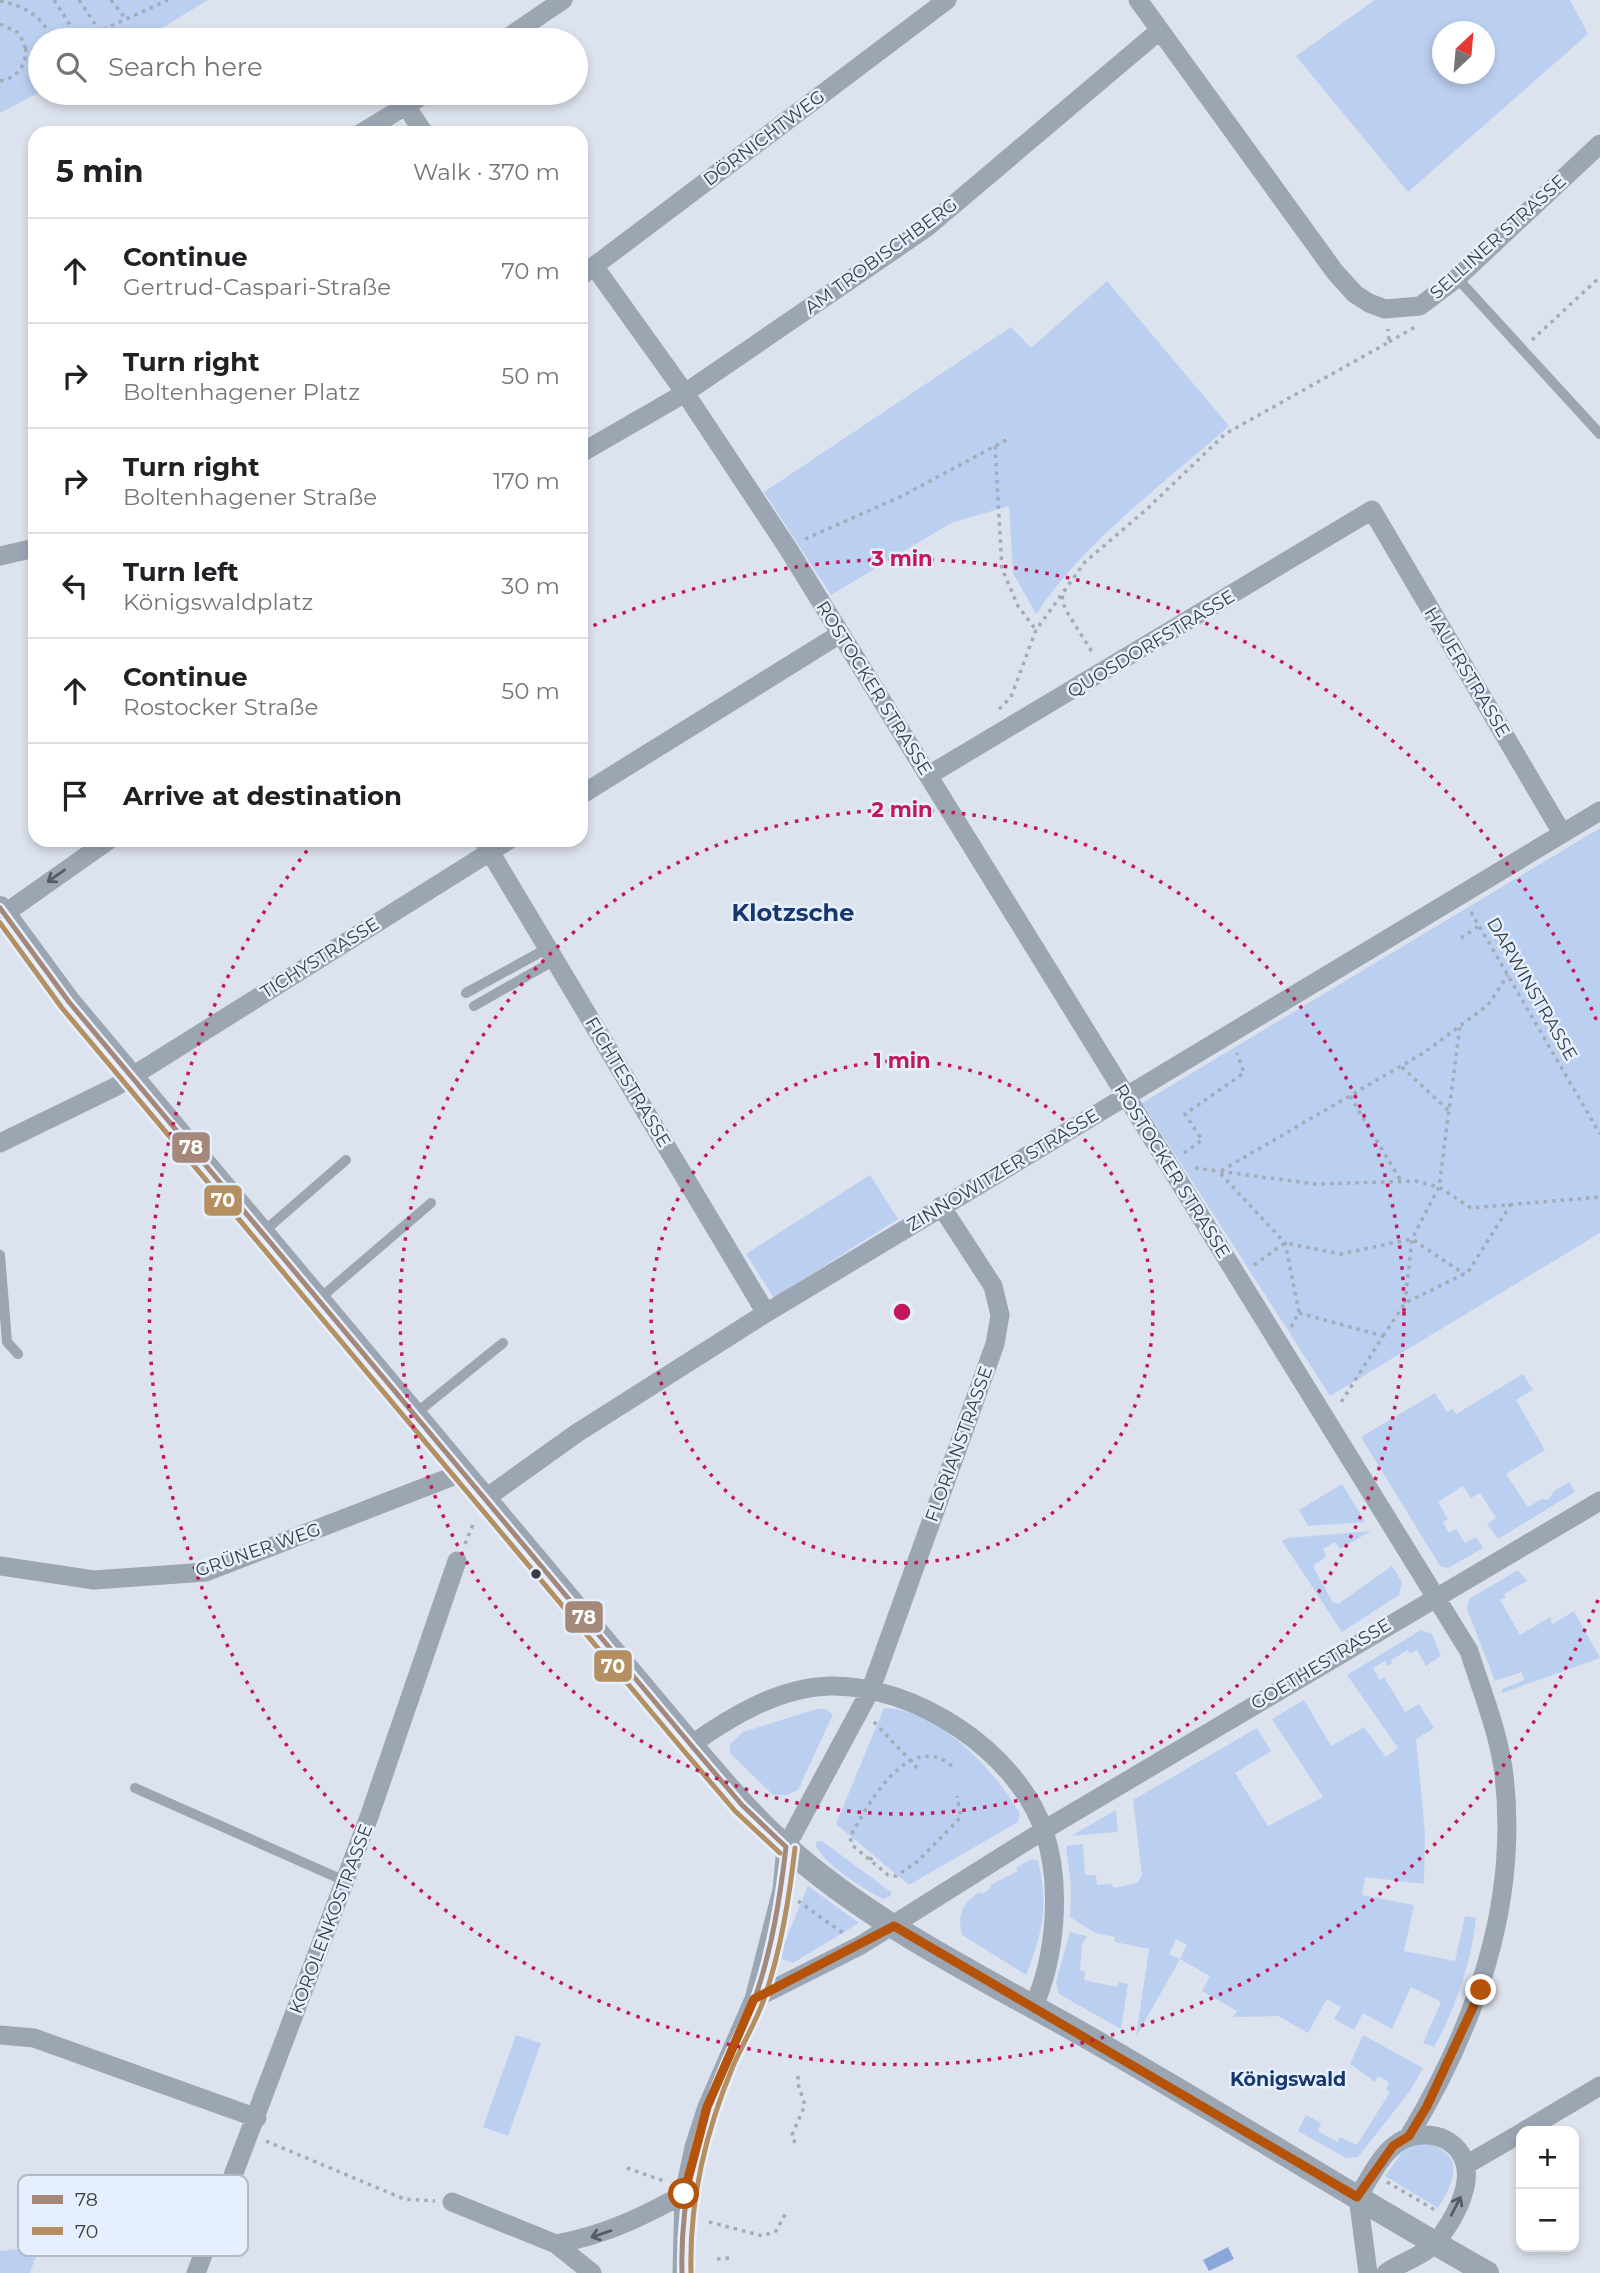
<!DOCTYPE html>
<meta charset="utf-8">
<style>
:root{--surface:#fff;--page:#f6f6f6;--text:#202124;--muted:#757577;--line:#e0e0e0}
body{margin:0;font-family:Montserrat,sans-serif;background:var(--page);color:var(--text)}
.controls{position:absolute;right:21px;bottom:21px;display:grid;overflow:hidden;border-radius:14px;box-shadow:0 4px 10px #0003}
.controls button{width:63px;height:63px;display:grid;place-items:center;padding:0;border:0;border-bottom:2px solid var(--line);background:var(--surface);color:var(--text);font:35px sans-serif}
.compass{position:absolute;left:1432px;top:21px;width:63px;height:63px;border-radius:50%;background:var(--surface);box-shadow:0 4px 10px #0003;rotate:26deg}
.stop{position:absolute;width:21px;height:21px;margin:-16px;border:5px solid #b45309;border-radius:50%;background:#fff}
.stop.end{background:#b45309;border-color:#fff;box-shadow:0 2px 7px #0008}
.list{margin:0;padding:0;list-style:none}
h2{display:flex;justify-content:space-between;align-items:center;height:91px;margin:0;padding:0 28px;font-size:30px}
h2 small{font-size:23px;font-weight:400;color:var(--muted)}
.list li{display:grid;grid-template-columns:46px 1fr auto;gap:21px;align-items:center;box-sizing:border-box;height:105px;padding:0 28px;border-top:2px solid var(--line)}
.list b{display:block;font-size:26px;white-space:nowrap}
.list p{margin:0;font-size:23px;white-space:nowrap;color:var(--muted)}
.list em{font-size:23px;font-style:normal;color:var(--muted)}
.icon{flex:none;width:38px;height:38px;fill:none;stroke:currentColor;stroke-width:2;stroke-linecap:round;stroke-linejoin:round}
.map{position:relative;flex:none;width:1600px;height:2273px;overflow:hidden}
.search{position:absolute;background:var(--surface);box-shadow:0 4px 10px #0003;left:28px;top:28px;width:560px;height:77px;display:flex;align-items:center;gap:18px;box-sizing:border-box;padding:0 24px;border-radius:38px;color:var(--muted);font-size:26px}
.panel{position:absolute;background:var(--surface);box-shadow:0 4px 10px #0003;left:28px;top:126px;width:560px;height:721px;border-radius:21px}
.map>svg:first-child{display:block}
.green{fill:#bbcff0;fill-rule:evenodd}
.water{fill:#89a7d8}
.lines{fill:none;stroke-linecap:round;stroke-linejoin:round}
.path{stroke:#a3abb6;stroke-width:3.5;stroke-dasharray:3.5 5;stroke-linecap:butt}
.service{stroke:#9ca6b3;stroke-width:10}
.minor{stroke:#9ca6b3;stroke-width:19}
.tertiary{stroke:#9ca6b3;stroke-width:24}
.bus-1-casing{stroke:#e6effe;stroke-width:10}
.bus-2-casing{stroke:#e6effe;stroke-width:10}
.bus-1{stroke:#a4897a;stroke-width:5}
.bus-2{stroke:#b38f61;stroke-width:5}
.oneway{stroke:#565c65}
.route{stroke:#b45309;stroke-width:9}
.ring{fill:none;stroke:#c2185b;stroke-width:3.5;stroke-dasharray:3.5 7}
.bus-dot{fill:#383d44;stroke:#e6effe;stroke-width:2.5}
.labels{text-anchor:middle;stroke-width:5;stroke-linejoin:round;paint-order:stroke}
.street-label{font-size:18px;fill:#383d44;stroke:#e6effe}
.neighbourhood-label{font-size:19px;font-weight:bold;fill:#17386d;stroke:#e6effe}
.district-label{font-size:24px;font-weight:bold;fill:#17386d;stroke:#e6effe}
.key{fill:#e6effe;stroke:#b2bac6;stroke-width:2}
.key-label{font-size:19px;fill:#383d44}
.centre{fill:#c2185b;stroke:#e6effe;stroke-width:3.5}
.ring-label{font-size:21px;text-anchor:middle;font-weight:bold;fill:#c2185b;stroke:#e6effe;stroke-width:5;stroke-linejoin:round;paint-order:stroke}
.line-badge{stroke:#e6effe;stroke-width:2.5}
.badge-label{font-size:19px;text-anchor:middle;font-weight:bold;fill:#fff}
</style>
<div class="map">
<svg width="1600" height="2273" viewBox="0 0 1600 2273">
<rect width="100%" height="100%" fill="#dde3ee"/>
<!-- green -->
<path class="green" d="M0,0H208L142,40H40V92L0,113Z
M1375,0H1570L1588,34L1408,192L1296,56ZM1442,32H1484V74H1442Z
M1107,281L1229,426C1162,485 1086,540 1036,614L1013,573L1009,506L951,523L831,595L764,492L1011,327L1031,348Z
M1600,828V1233L1330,1396L1142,1103Z
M870,1175L898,1219L774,1298L746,1254Z
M1523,1374L1533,1390L1516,1400L1545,1450L1506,1474L1528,1507L1542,1499L1548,1500L1554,1491L1569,1482L1575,1492L1498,1539L1487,1524L1496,1518L1480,1493L1471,1498L1463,1486L1438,1502L1448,1519L1443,1522L1449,1533L1456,1529L1465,1543L1476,1537L1483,1548L1448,1568L1440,1566L1361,1437L1435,1393L1447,1412L1453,1409L1456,1414Z
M1342,1484L1365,1522L1308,1526L1299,1510Z
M1371,1531L1340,1549L1335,1542L1323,1549L1326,1557L1313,1566L1332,1601L1338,1604L1392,1566L1402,1582L1399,1595L1342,1632L1282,1541L1288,1538Z
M1518,1570L1527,1581L1504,1594L1506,1597L1500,1600L1520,1635L1550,1617L1553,1624L1574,1611L1600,1658L1502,1693V1689L1524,1680L1522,1672L1495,1681L1467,1609L1469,1599Z
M1421,1630L1432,1634L1441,1656L1426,1666L1417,1650L1410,1654L1408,1650L1391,1660L1392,1663L1388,1666L1385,1661L1373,1668L1380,1680L1384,1677L1405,1712L1419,1704L1434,1728L1416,1739L1425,1833L1424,1884L1365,1877L1362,1895L1414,1905L1404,1951L1455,1961L1465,1916L1476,1918C1471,1963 1456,2008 1434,2047L1423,2043L1441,2002L1411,1987L1392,2029L1363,2013L1354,2030L1334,2019L1341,2007L1327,1999L1308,2033L1278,2016L1233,2017L1237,2011L1202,1991L1210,1976L1180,1959L1136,2037L1149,1949L1115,1942V1937L1095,1933L1070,1917L1071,1887L1066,1846L1083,1844L1085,1875H1096L1097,1885L1112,1884L1113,1888L1137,1883L1142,1875L1133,1800L1257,1728L1271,1751L1235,1773L1268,1826L1323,1797L1272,1719L1304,1700L1331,1746L1364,1727L1386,1757L1398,1748L1347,1675ZM1176,1939L1187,1945L1180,1959L1169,1954Z
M884,1708C938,1709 995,1770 1020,1814L1018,1822L909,1885L836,1824Z
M817,1709H825L833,1714L798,1790L787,1795H773L730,1753V1744L743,1732Z
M1116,1810L1118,1832L1071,1836Z
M822,1841L891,1892V1896L883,1899C865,1890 824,1864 816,1846V1842Z
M1031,1859L1038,1860C1049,1907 1043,1931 1026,1975L962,1935C957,1914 962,1904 980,1892L982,1894L991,1888L990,1885L1018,1871L1016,1868Z
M808,1886L859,1923L793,1963L782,1959L781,1951Z
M1070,1932L1087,1936L1082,1944L1080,1970L1085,1972L1084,1980L1117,1987L1119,1982L1128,1984L1121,2029L1059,1994L1056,1982Z
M516,2035L541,2043L508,2136L483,2127Z
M1363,2035L1423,2068L1410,2091L1358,2157L1346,2158L1298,2131L1306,2115L1321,2123L1318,2131L1337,2142L1340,2137L1357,2145L1390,2092L1386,2090L1389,2082L1378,2076L1375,2082L1350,2064Z
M1419,2143C1466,2149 1457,2178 1438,2208L1385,2176L1404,2150Z
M39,2247L30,2273H0V2251Z"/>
<!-- water -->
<path class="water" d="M1228,2247L1234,2259L1209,2271L1203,2260Z"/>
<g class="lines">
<!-- path -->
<path class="path" d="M54,0L79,39
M79,0L99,30
M111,0L126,19
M0,1C23,5 44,17 52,40
M0,24L19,33L26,49
M80,40L168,0
M0,81C17,78 26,66 26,49L40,50
M1532,340L1600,277
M1389,342L1415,327
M995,446L1002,569L1018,606L1036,630
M805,539L902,496L1010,438
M1062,596L1065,609L1094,655
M999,709L1011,697L1036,630L1085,562L1148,508L1225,434L1389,342L1388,329
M1471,912L1600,1134
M1461,938L1479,926
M1402,1067L1449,1111
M1350,1096L1401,1181
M1184,1153L1202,1140L1185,1114L1244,1073L1237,1053
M1195,1168L1315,1184L1415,1181L1439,1187L1471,1208L1600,1197
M1254,1265L1285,1243L1341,1254L1412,1239L1464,1274
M1405,1303L1412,1239L1439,1187L1460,1026
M1299,1313L1383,1336L1340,1404
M1291,1327L1299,1312L1285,1243L1219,1172L1425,1052L1488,1005L1508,975
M1383,1336L1405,1303L1468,1272L1511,1204
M465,1544L474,1522
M874,1722L920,1771
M952,1766C908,1729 867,1806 850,1837L852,1845L888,1875L896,1876L917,1862L961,1817L957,1796
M870,1860L875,1854
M798,1901L843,1933
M266,2141L404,2199L435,2201
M795,2143L792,2135L805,2105L798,2084V2072
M627,2168L667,2182
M1387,2182L1435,2210
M709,2222L763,2236L776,2231L787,2211
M717,2259L730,2258"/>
<!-- service -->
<path class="service" d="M1457,278L1600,434
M466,993L548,948
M474,1006L555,960
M262,1233L346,1160
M0,1255L7,1342L18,1354
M319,1299L431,1203
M415,1414L503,1343
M135,1788L345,1881"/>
<!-- minor -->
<path class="minor" d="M1138,0L1335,272L1355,294L1369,303L1385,309L1420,306L1457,278L1600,144
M504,40L563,0
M406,106L424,133
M361,133L427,93
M594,266L685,393L787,547L1469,1651C1482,1692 1499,1733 1504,1775C1519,1905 1475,2026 1409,2136
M581,276L947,0
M581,453L685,393L926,228L1159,31
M0,556L35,548
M929,775L1372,510L1562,833
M581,795L840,634
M483,840L766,1313
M4,914L109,840
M0,1143L115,1087L509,840
M486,1498L577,1433L766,1313L1600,811
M0,1566L94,1580L206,1572L464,1472
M691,1745C731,1716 780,1687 831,1686C914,1685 1016,1750 1044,1831C1062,1884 1056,1957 1033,2008
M754,1999L861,1945L1044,1830L1600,1501
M0,2035L34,2038L257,2118
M1524,2131L1600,2086
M1466,2165L1521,2133
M452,2202L556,2244L592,2273
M556,2244C605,2235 642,2217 684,2194
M196,2273L369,1817L457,1561
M682,2273L684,2194L694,2147L707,2107L754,1999L782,1890L786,1847L871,1689L995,1344L1000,1315L993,1286L941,1206
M1368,2273L1358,2197C1368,2181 1380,2156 1395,2145C1417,2127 1457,2133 1465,2164C1472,2189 1451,2224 1436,2242C1424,2256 1401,2262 1386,2273"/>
<!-- tertiary -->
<path class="tertiary" d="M0,908L69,1002L691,1745C721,1780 750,1815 785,1846C880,1931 999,1985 1108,2049C1235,2122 1359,2201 1487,2273"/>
<defs>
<path id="bus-1" d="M0,908L69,1002L691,1745L742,1805L786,1847
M682,2273C680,2199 697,2129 726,2061C735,2040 747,2020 755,1998C772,1949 780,1898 786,1847"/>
<path id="bus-2" d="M0,923L62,1008L684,1751L735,1811L780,1853
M691,2273C689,2200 705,2133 733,2066C743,2043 756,2022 764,1999C781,1950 789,1899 795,1848"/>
</defs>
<!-- bus-1 casing -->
<use href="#bus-1" class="bus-1-casing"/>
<!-- bus-2 casing -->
<use href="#bus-2" class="bus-2-casing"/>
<!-- bus-1 -->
<use href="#bus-1" class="bus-1"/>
<!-- bus-2 -->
<use href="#bus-2" class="bus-2"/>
</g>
<!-- one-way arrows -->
<defs><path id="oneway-shaft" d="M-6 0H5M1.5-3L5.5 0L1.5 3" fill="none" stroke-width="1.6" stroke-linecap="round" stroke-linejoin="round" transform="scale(1.75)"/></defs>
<g class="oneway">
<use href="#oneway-shaft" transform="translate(56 876) rotate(145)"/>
<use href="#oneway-shaft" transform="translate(1456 2206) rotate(-63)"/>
<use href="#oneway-shaft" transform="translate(601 2234) rotate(161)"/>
</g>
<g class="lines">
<!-- route -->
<path class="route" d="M684,2194L707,2107L754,1999L894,1926L1357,2197L1393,2146L1409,2136L1427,2106L1481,1990"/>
</g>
<!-- distance rings -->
<g class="ring">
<circle cx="902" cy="1312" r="251"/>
<circle cx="902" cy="1312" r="502"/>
<path d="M1598 1600A753 753 0 1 1 313 843M584 630A753 753 0 0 1 1598 1024"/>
</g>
<!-- markers -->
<circle class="bus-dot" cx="536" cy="1574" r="6"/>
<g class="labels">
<!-- street labels -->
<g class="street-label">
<text transform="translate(764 138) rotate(-37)" y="6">DÖRNICHTWEG</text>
<text transform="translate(1498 237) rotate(-42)" y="6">SELLINER STRASSE</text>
<text transform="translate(881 256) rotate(-36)" y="6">AM TROBISCHBERG</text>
<text transform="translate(1151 644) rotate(-31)" y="6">QUOSDORFSTRASSE</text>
<text transform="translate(1467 672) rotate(59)" y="6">HAUERSTRASSE</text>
<text transform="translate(874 688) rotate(58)" y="6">ROSTOCKER STRASSE</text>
<text transform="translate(320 958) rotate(-32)" y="6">TICHYSTRASSE</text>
<text transform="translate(1532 989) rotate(60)" y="6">DARWINSTRASSE</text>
<text transform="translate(628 1082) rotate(59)" y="6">FICHTESTRASSE</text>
<text transform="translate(1003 1170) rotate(-31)" y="6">ZINNOWITZER STRASSE</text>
<text transform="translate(1172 1171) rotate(58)" y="6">ROSTOCKER STRASSE</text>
<text transform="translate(959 1444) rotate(-70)" y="6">FLORIANSTRASSE</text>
<text transform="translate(258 1550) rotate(-19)" y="6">GRÜNER WEG</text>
<text transform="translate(1321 1664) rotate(-31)" y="6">GOETHESTRASSE</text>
<text transform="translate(331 1919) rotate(-69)" y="6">KOROLENKOSTRASSE</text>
</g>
<!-- neighbourhood labels -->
<g class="neighbourhood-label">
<text x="1288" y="2086">Königswald</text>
</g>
<!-- district labels -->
<g class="district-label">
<text x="793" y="921">Klotzsche</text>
</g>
</g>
<!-- legend -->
<rect x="18" y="2175" width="230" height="81" rx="10" class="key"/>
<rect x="32" y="2195" width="31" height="9" fill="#a4897a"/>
<rect x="32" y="2227" width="31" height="8" fill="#b38f61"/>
<g class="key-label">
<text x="75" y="2206">78</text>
<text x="75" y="2238">70</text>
</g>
<circle cx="902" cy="1312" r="10" class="centre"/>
<g class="ring-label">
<text x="902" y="566">3 min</text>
<text x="902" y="817">2 min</text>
<text x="902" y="1068">1 min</text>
</g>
<g class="line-badge">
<rect x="171" y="1131" width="40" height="33" rx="7" fill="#a4897a"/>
<rect x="203" y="1184" width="40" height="33" rx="7" fill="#b38f61"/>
<rect x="564" y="1600" width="40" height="34" rx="7" fill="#a4897a"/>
<rect x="593" y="1649" width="40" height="34" rx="7" fill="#b38f61"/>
</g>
<g class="badge-label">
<text x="191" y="1154">78</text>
<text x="223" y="1207">70</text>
<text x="584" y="1624">78</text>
<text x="613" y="1673">70</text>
</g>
</svg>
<div class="controls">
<button>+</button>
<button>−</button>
</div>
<svg class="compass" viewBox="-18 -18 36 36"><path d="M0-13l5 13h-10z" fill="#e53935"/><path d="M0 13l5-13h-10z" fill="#757577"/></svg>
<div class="stop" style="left:684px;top:2194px"></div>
<div class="stop end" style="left:1481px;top:1990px"></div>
<div class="search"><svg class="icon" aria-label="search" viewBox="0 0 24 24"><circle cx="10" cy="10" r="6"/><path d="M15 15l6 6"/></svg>Search here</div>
<section class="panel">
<h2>5 min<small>Walk · 370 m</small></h2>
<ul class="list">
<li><svg class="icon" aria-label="ahead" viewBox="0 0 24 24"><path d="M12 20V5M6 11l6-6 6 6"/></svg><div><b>Continue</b><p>Gertrud-Caspari-Straße</p></div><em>70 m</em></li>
<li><svg class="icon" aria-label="right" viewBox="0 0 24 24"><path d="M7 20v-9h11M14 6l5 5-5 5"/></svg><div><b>Turn right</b><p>Boltenhagener Platz</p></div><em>50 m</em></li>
<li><svg class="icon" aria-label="right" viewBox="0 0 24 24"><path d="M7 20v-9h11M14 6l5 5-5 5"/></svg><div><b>Turn right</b><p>Boltenhagener Straße</p></div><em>170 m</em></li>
<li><svg class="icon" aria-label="left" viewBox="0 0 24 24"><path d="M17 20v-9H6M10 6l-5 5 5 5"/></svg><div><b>Turn left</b><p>Königswaldplatz</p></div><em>30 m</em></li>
<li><svg class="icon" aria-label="ahead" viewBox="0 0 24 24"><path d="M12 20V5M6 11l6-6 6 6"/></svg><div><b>Continue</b><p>Rostocker Straße</p></div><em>50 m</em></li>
<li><svg class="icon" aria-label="arrive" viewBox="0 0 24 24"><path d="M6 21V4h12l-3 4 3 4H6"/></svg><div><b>Arrive at destination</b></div></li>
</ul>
</section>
</div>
